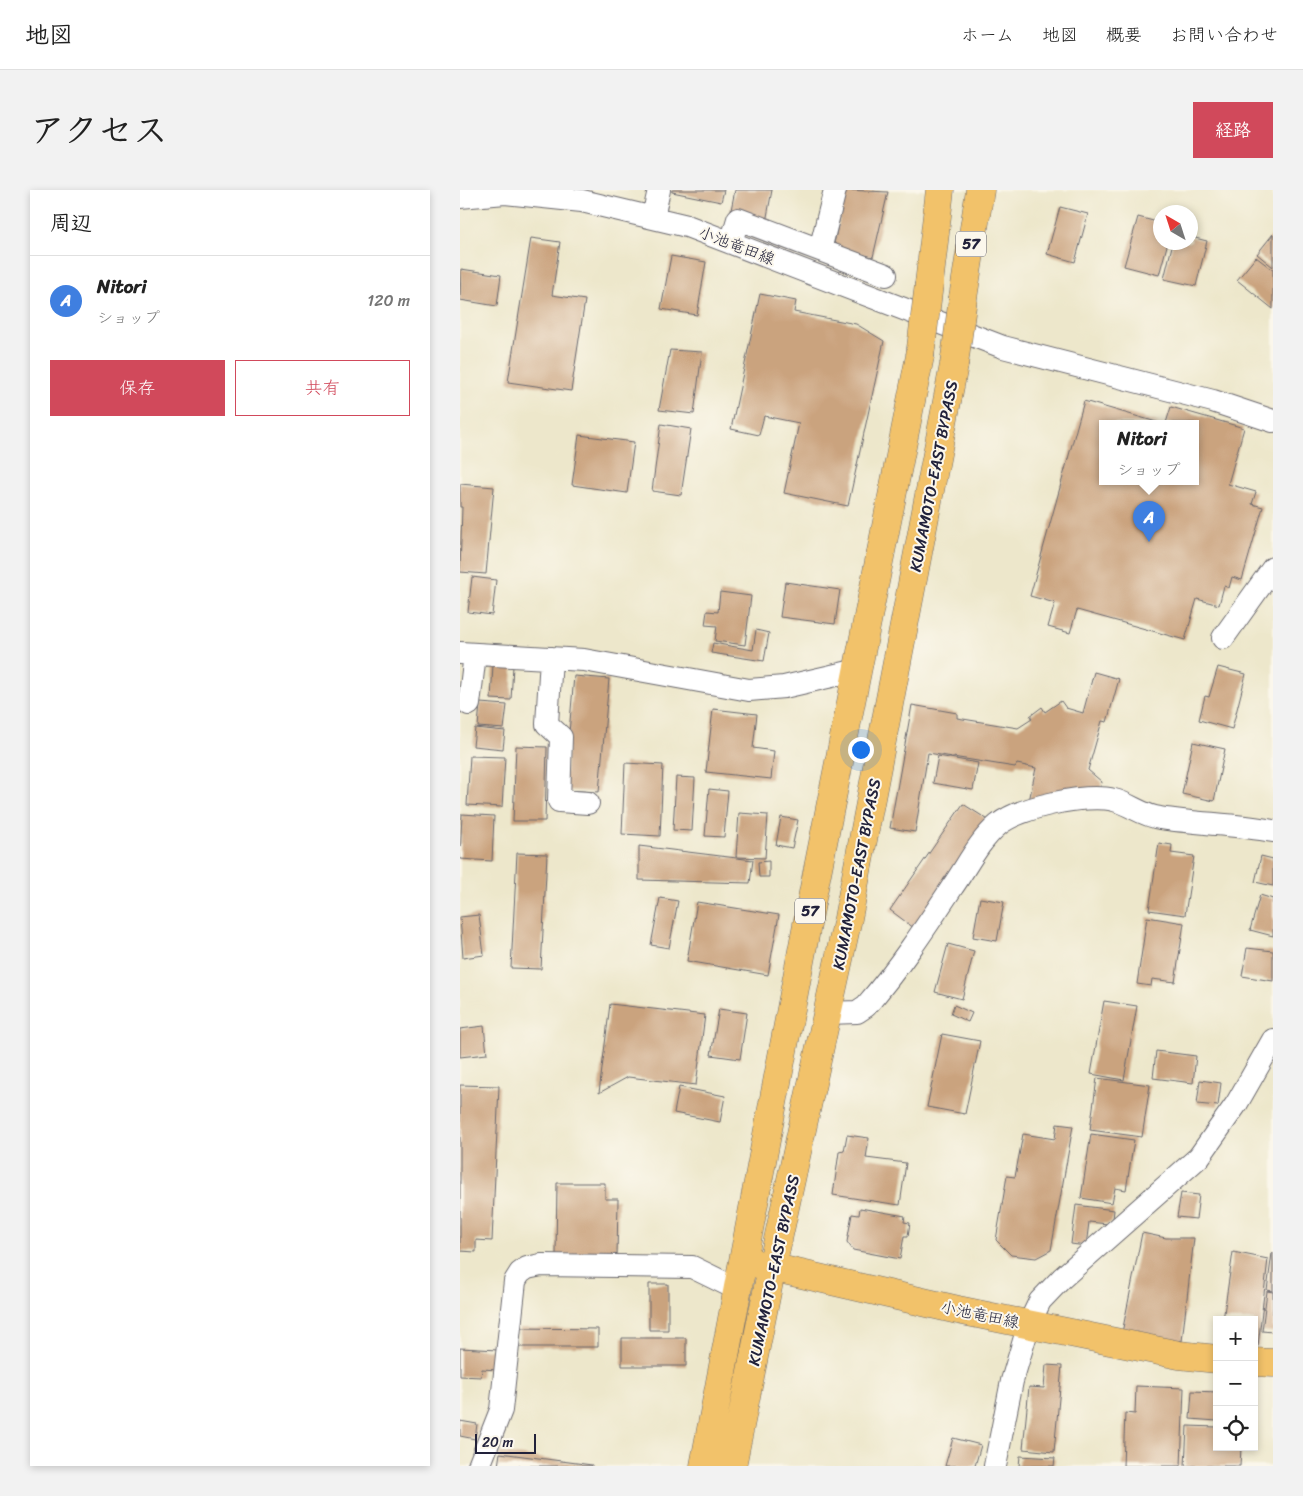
<!DOCTYPE html>
<html lang="ja">
<meta charset="utf-8">
<style>
:root{--surface:#fff;--page:#f2f2f2;--text:#222;--muted:#767676;--line:#e0e0e0;--accent:#d1495b}
body{margin:0;font-family:Sriracha,"Klee One",sans-serif;background:var(--page);color:var(--text)}
.controls{position:absolute;right:15px;bottom:15px;display:grid;overflow:hidden;border-radius:0px;box-shadow:0 2px 8px #0003}
.controls button{width:45px;height:45px;display:grid;place-items:center;padding:0;border:0;border-bottom:1px solid var(--line);background:var(--surface);color:var(--text);font:25px sans-serif}
.compass{position:absolute;left:693px;top:15px;width:45px;height:45px;border-radius:50%;background:var(--surface);box-shadow:0 2px 8px #0003;rotate:321deg}
.scale{position:absolute;left:15px;bottom:12px;width:61px;box-sizing:border-box;padding-left:5px;border:2px solid #22223b;border-top:0;font-size:14px;line-height:18px;white-space:nowrap;color:#22223b;-webkit-text-stroke:4px #fbf7ec;paint-order:stroke}
.you{position:absolute;left:400px;top:559px;width:18px;height:18px;margin:-12px;border:4px solid #fff;border-radius:50%;background:#1a73e8;box-shadow:0 0 0 8px #1a73e833}
.badge{display:grid;place-items:center;width:32px;height:32px;border-radius:50%;background:var(--accent);color:#fff;font-size:16px;font-weight:700}
.pin{position:absolute;translate:-50% -41px;filter:drop-shadow(0 1px 2px #0008)}
.pin::after{content:'';position:absolute;top:26px;width:18px;height:15px;background:inherit;clip-path:polygon(0 0,100% 0,50% 100%)}
.popup{position:absolute;left:639px;top:230px;width:100px;height:65px;box-sizing:border-box;display:grid;place-content:center;border-radius:0px;background:var(--surface);filter:drop-shadow(0 1px 4px #0005);font-size:16px;white-space:nowrap;color:var(--muted)}
.popup b{font-size:19px;color:var(--text)}
.popup::after{content:'';position:absolute;left:50%;top:100%;margin-left:-10px;border:10px solid transparent;border-top-color:var(--surface)}
.list{margin:0;padding:0;list-style:none}
h2{display:flex;justify-content:space-between;align-items:center;height:65px;margin:0;padding:0 20px;font-size:21px}
h2 small{font-size:16px;font-weight:400;color:var(--muted)}
.list li{display:grid;grid-template-columns:32px 1fr auto;gap:15px;align-items:center;box-sizing:border-box;height:90px;padding:0 20px;border-top:1px solid var(--line)}
.list b{display:block;font-size:19px;white-space:nowrap}
.list p{margin:0;font-size:16px;white-space:nowrap;color:var(--muted)}
.list em{font-size:16px;font-style:normal;color:var(--muted)}
.actions{display:flex;gap:10px;padding:15px 20px}
.actions a{flex:1;padding:11px 0;border:1px solid var(--accent);border-radius:0px;text-align:center;font-size:18px;color:var(--accent)}
.actions .main{background:var(--accent);color:#fff}
.icon{flex:none;width:28px;height:28px;fill:none;stroke:currentColor;stroke-width:2;stroke-linecap:round;stroke-linejoin:round}
.map{position:relative;flex:none;width:813px;height:1276px;overflow:hidden;border-radius:0px}
header{display:flex;align-items:center;gap:30px;box-sizing:border-box;height:70px;padding:0 25px;background:var(--surface);border-bottom:1px solid var(--line)}
header strong{font-size:24px}
nav{display:flex;gap:28px;margin-inline-start:auto;font-size:18px}
.intro{display:flex;align-items:center;justify-content:space-between;box-sizing:border-box;height:120px;padding:0 30px}
h1{margin:0;font-size:35px}
.button{padding:12px 22px;border-radius:0px;background:var(--accent);color:#fff;font-size:18px;font-weight:700}
main{display:flex;gap:30px;padding:0 30px}
aside{flex:1;background:var(--surface);border-radius:0px;box-shadow:0 2px 8px #0003}
.map>svg:first-child{display:block}
.building{fill:#caa37e}
.lines{fill:none;stroke-linecap:round;stroke-linejoin:round}
.minor-casing{stroke:#69676d;stroke-width:24}
.major-casing{stroke:#69676d;stroke-width:29}
.highway-casing{stroke:#69676d;stroke-width:29}
.minor{stroke:#fff;stroke-width:22}
.major{stroke:#f2c26a;stroke-width:28}
.highway{stroke:#f2c26a;stroke-width:28}
.highway-bridge-casing{stroke:#69676d;stroke-width:29;stroke-linecap:butt}
.highway-bridge{stroke:#f2c26a;stroke-width:28}
.labels{text-anchor:middle;stroke-width:4;stroke-linejoin:round;paint-order:stroke}
.shield{fill:#fbf7ec;stroke:#636270;stroke-width:1}
.shield-label{font-size:15px;font-weight:bold;fill:#22223b}
.street-label{font-size:16px;fill:#22223b;stroke:#fbf7ec}
</style>
<header>
<strong>地図</strong>
<nav><a>ホーム</a><a>地図</a><a>概要</a><a>お問い合わせ</a></nav>
</header>
<div class="intro"><h1>アクセス</h1><a class="button">経路</a></div>
<main>
<aside>
<h2>周辺<small></small></h2>
<ul class="list">
<li><span class="badge" style="background:#3f7fe0">A</span><div><b>Nitori</b><p>ショップ</p></div><em>120 m</em></li>
</ul>
<div class="actions"><a class="main">保存</a><a>共有</a></div>
</aside>
<div class="map">
<svg width="813" height="1276" viewBox="0 0 813 1276">
<rect width="100%" height="100%" fill="#fbf7ec"/>
<filter id="ink" filterUnits="userSpaceOnUse"><feTurbulence type="fractalNoise" baseFrequency=".02" numOctaves="2"/><feDisplacementMap in="SourceGraphic" scale="10" xChannelSelector="R" yChannelSelector="G"/><feConvolveMatrix kernelMatrix="1 2 1 2 8 2 1 2 1" color-interpolation-filters="sRGB"/></filter>
<filter id="wash" filterUnits="userSpaceOnUse"><feTurbulence type="fractalNoise" baseFrequency=".0096" numOctaves="4" result="noise"/><feDisplacementMap in="SourceGraphic" scale="20" xChannelSelector="R" yChannelSelector="G"/><feGaussianBlur stdDeviation="1.12" result="paint"/><feColorMatrix in="noise" values="0 0 0 0 0 0 0 0 0 0 0 0 0 0 0 0 0 1.4 0 .05"/><feComposite in="paint" operator="in"/></filter>
<g filter="url(#wash)">
<rect width="100%" height="100%" fill="#ede7cb"/>
<g id="blocks">
<!-- building -->
<path class="building" d="M212,0H264L261,12L212,2Z
M275,0H312L306,32L270,25Z
M386,0L428,2L413,67L373,58Z
M600,17L628,24L615,72L587,64Z
M678,27L701,33V52H708L699,85L664,76Z
M813,44V77L797,64Z
M731,47L747,51L736,96L704,89L713,52H731Z
M71,48L100,52L92,105L125,110L111,201L48,192Z
M211,66L246,72L237,125L201,119Z
M796,67L813,80V119L777,90Z
M1,79L41,85L37,116L0,110Z
M300,104L336,111L334,122L396,134L424,151L388,316L324,303L339,233L304,226L299,245L271,239Z
M210,160L242,162L234,224L199,220Z
M624,211L700,233H643V291H735V233H706L711,217L784,238L768,294L796,302L792,314L803,317L782,390L772,387L769,398L764,396L759,415L737,409L725,450L617,420L610,443L588,437L595,413L570,406Z
M201,234L231,239L221,305L192,301Z
M119,245L174,252L167,303L112,295Z
M0,294L34,297L26,384L0,382L2,317H0Z
M12,387L36,390L32,425L8,422Z
M325,392L380,400L375,434L320,427Z
M260,402L291,406L285,455L255,451L257,436L245,435L247,421L258,422Z
M296,440L309,443L304,471L251,463L253,453L293,460Z
M33,475L53,476L51,510L31,509Z
M758,477L786,484L772,539L739,530L745,506L749,507Z
M634,482L659,489L647,532L642,531L628,580L642,592L639,605L568,616L576,578L557,574L555,577L468,563L455,642L430,638L452,515L497,523V528L558,538L572,529L570,526L582,517L585,522L601,511L606,518L623,523Z
M114,486L149,489L139,602L104,600Z
M20,513L47,515L44,539L18,537Z
M253,519L297,524L293,558L314,561L311,589L246,582Z
M15,538L45,541L43,559L13,556Z
M733,552L765,559L754,611L722,604Z
M56,556L87,557L85,631H53Z
M10,566L45,567L42,617L7,615Z
M478,566L518,573L513,600L473,593Z
M165,573L203,575L200,646L162,644Z
M216,587L235,588L232,641L213,640Z
M249,599L268,601L264,647L245,646Z
M503,614L530,631L454,738L430,720Z
M279,623L308,625L305,668L276,667Z
M2,624L34,626L32,671L0,669Z
M321,627L338,630L332,658L316,655Z
M699,653L712,655L711,663L734,666L725,725L689,720Z
M179,656L293,670L290,693L179,690Z
M57,663L87,664L81,779L51,778Z
M801,666L813,669V696L795,692Z
M309,671V687H299L298,672Z
M800,705L813,709V746L790,740Z
M200,708L218,711L209,758L191,755Z
M520,708L544,712L537,751L513,747Z
M237,712L319,725L308,785L227,771Z
M19,725L24,765L3,768L0,727Z
M687,727L724,733L715,792L692,789L691,796L677,794Z
M488,754L514,761L502,809L475,802Z
M787,758L813,761V791L782,786Z
M644,811L677,816L664,890L631,884Z
M150,814L245,825L236,895L168,887L139,903Z
M494,815L512,823L508,832L491,824Z
M259,819L287,823L280,869L251,865Z
M24,836L27,864L0,867V839Z
M482,844L520,851L505,924L467,917Z
M696,861L736,866L733,893L693,888Z
M637,888L690,895L682,947L630,940Z
M740,890L761,893L758,916L737,914Z
M0,895L39,896L32,1051L16,1050V1062L0,1061Z
M219,897L265,906L260,932L214,923Z
M597,934L613,936L591,1060L576,1068L551,1065L536,1050L547,986L555,987L563,944L595,949Z
M631,944L674,950L666,1000L655,998L652,1013L621,1008Z
M387,945L409,948L406,968L446,973L440,1015L373,1005L379,962L384,961Z
M97,993H145V1009H158L157,1066L96,1065Z
M721,1003L739,1005L736,1029L717,1027Z
M616,1015L654,1020L653,1029L648,1034L629,1032L626,1056L611,1054Z
M400,1018L445,1026L444,1032L450,1033L448,1046H444L440,1069L393,1060L387,1052L392,1024L399,1025Z
M682,1043L706,1048H734L722,1151L691,1149L662,1143Z
M773,1062L808,1069L798,1156H794V1130H763Z
M812,1063H813V1101L807,1100Z
M189,1094H208V1140H189Z
M807,1101L813,1102V1142L802,1141Z
M60,1138L138,1139V1157H59Z
M162,1148H226V1176H162Z
M0,1158L38,1160L37,1180L22,1179L21,1187L0,1186Z
M586,1175L602,1176L594,1262L563,1259L569,1197L584,1198Z
M676,1196L724,1198L721,1276H663L665,1223L675,1224Z
M732,1201L757,1202V1231L730,1229Z
M0,1231L17,1234L15,1249L0,1246Z
M727,1236L757,1237V1257H781L780,1276H725Z
M493,1248L521,1255L515,1276H485Z
M40,1263L132,1275V1276H38Z
M560,1266L595,1268L594,1276H559Z"/>
</g>
</g>
<g filter="url(#ink)">
<use href="#blocks" fill-opacity="0" stroke="#69676d" stroke-width="1"/>
<g class="lines">
<defs>
<path id="minor" d="M375,0L360,60L426,85
M0,7L45,3L122,11L227,36L543,157L753,211L813,231
M193,27L199,0
M271,53L278,29L360,60
M763,448L813,378
M0,463L124,470L289,500L324,497L398,480
M91,468L87,534L101,547L99,611L128,613
M9,514L15,464
M367,823L397,822L406,816C438,779 466,737 493,696C507,676 519,651 538,635C559,617 627,603 654,610C670,614 683,626 700,628C738,634 775,634 813,641
M19,1276L41,1220L55,1091L60,1083L67,1078L81,1075L232,1077L279,1100
M535,1276L552,1191L569,1134L580,1111L602,1088L739,967L777,913L813,850"/>
<path id="major" d="M285,1071L498,1120L719,1165L757,1169
M794,1172L813,1173"/>
<path id="highway" d="M469,94L480,0
M503,108L520,0
M244,1276L353,703L460,166
M272,1276L312,1077L388,728L494,175"/>
</defs>
<!-- minor casing -->
<use href="#minor" class="minor-casing"/>
<!-- major casing -->
<use href="#major" class="major-casing"/>
<!-- highway casing -->
<use href="#highway" class="highway-casing"/>
<!-- minor -->
<use href="#minor" class="minor"/>
<!-- major -->
<use href="#major" class="major"/>
<!-- highway -->
<use href="#highway" class="highway"/>
<defs>
<path id="highway-bridge" d="M460,166L469,94
M494,175L503,108"/>
</defs>
<!-- highway-bridge casing -->
<use href="#highway-bridge" class="highway-bridge-casing"/>
<!-- highway-bridge -->
<use href="#highway-bridge" class="highway-bridge"/>
</g>
</g>
<g class="labels">
<!-- shield labels -->
<g class="shield">
<rect x="496" y="41.5" width="30" height="25" rx="4"/>
<rect x="335" y="708.5" width="30" height="25" rx="4"/>
</g>
<g class="shield-label">
<text x="511" y="59">57</text>
<text x="350" y="726">57</text>
</g>
<!-- street labels -->
<g class="street-label">
<text transform="translate(277 55) rotate(21)" y="6">小池竜田線</text>
<text transform="translate(473 286) rotate(-79)" y="6">KUMAMOTO-EAST BYPASS</text>
<text transform="translate(396 684) rotate(-79)" y="6">KUMAMOTO-EAST BYPASS</text>
<text transform="translate(313 1080) rotate(-78)" y="6">KUMAMOTO-EAST BYPASS</text>
<text transform="translate(520 1124) rotate(12)" y="6">小池竜田線</text>
</g>
</g>
</svg>
<div class="controls">
<button>+</button>
<button>−</button>
<button><svg class="icon" aria-label="locate" viewBox="0 0 24 24"><circle cx="12" cy="12" r="6"/><path d="M12 2v4M12 18v4M2 12h4M18 12h4"/></svg></button>
</div>
<svg class="compass" viewBox="-18 -18 36 36"><path d="M0-13l5 13h-10z" fill="#e53935"/><path d="M0 13l5-13h-10z" fill="#767676"/></svg>
<div class="scale">20 m</div>
<div class="you"></div>
<div class="pin badge" style="left:689px;top:352px;background:#3f7fe0">A</div>
<div class="popup"><b>Nitori</b>ショップ</div>
</div>
</main>
